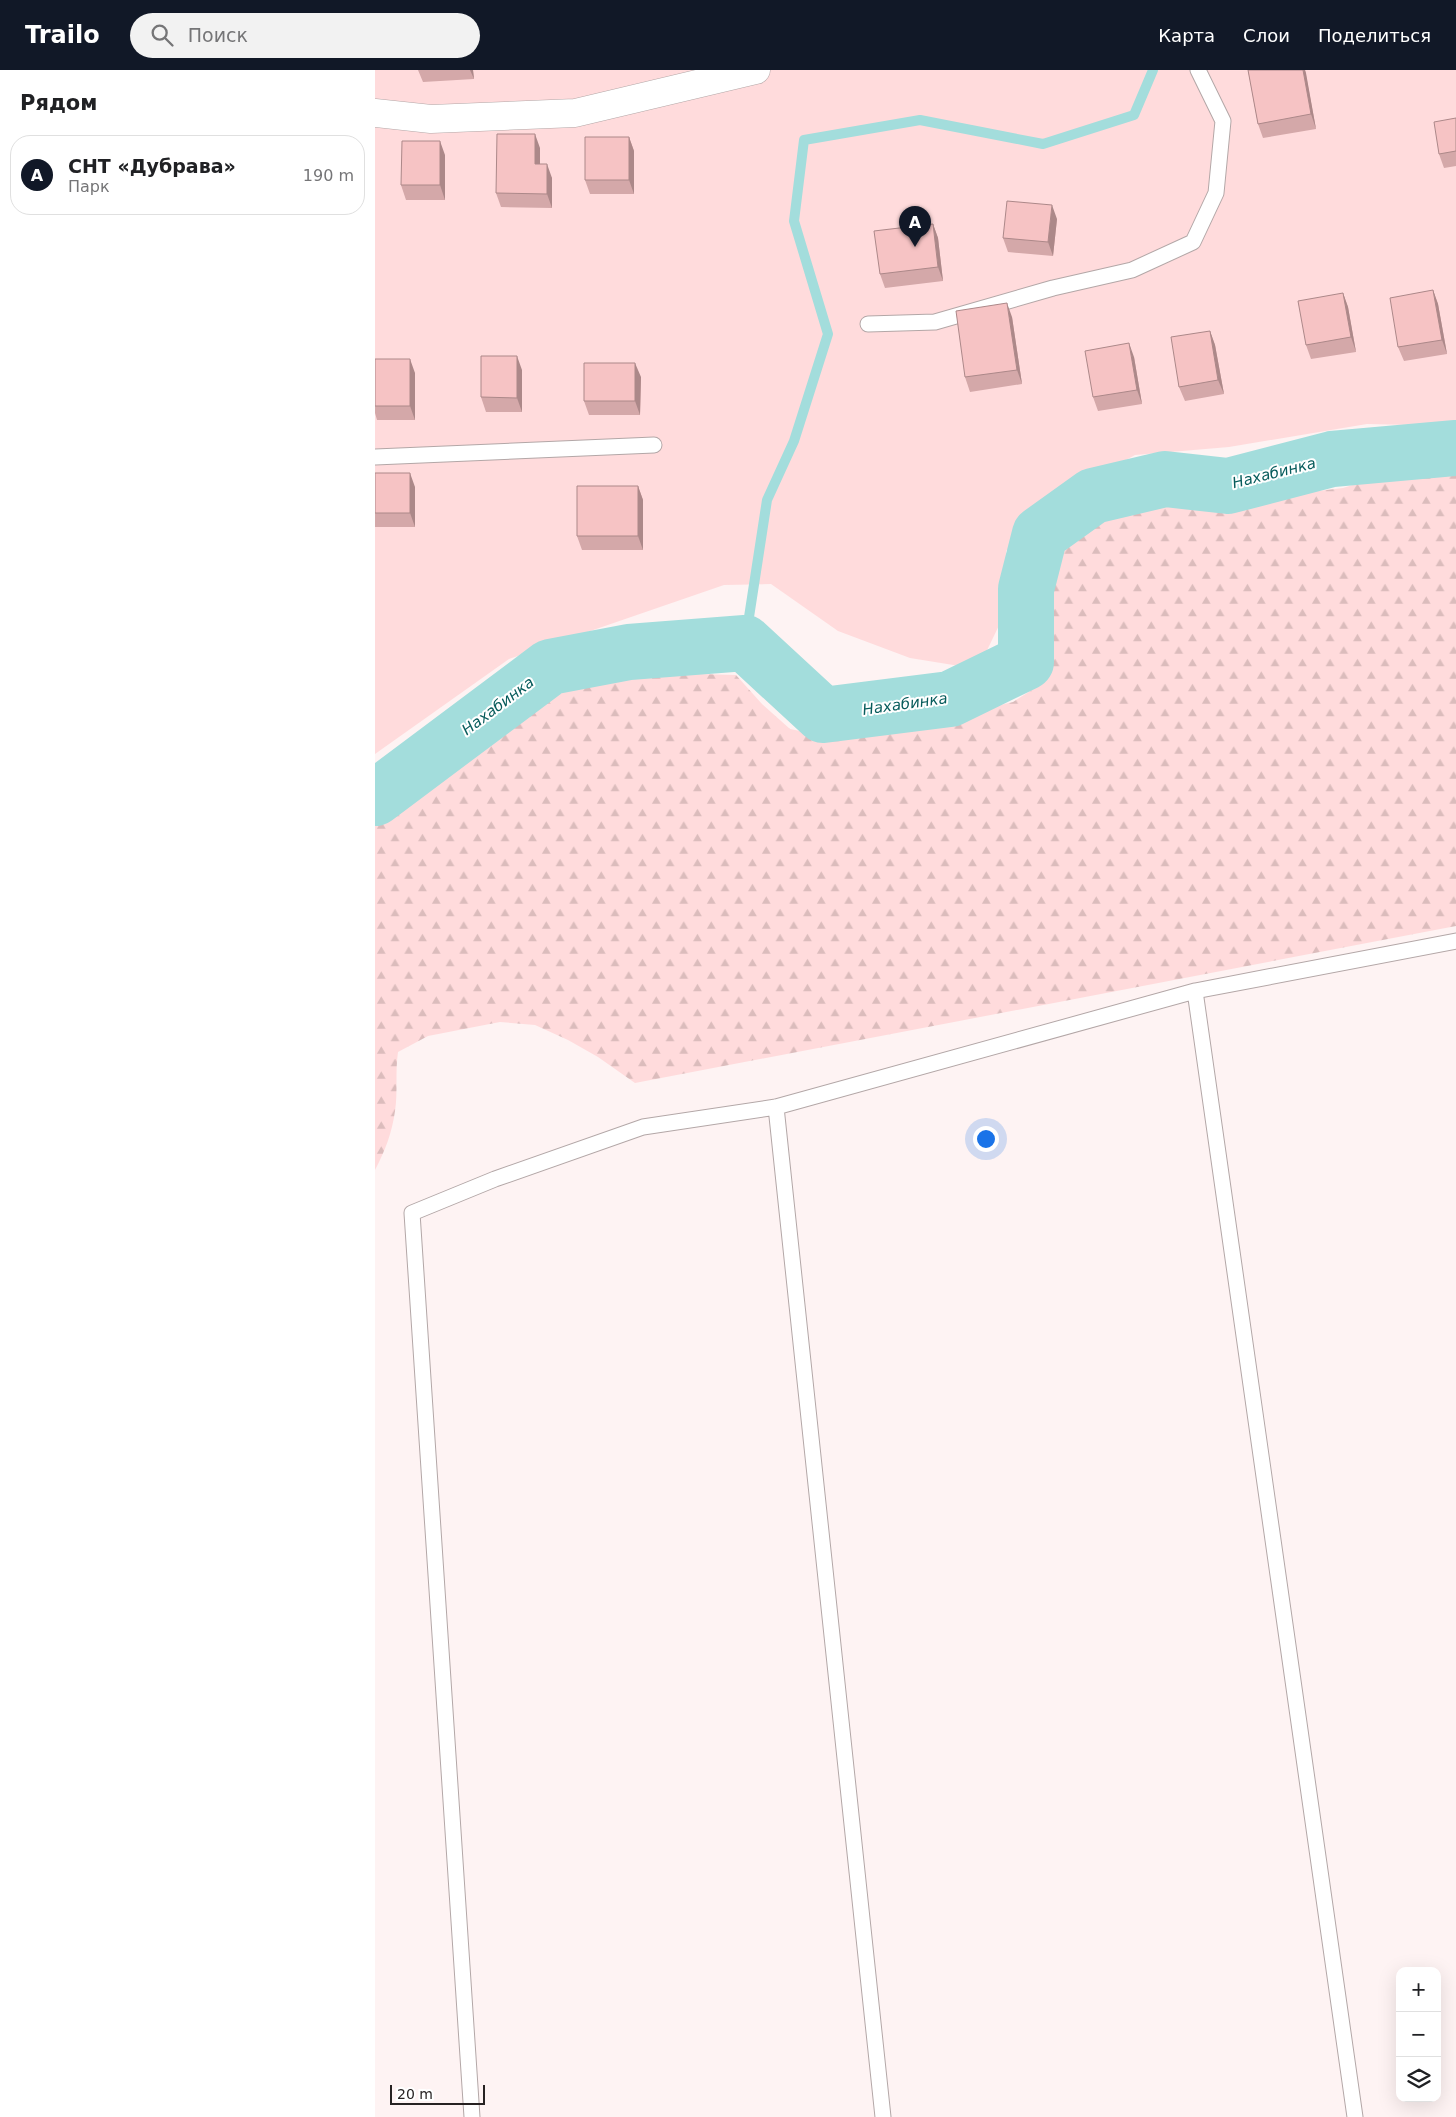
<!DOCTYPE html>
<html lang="ru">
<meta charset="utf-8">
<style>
:root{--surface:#fff;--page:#f2f2f2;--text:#202124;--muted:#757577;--line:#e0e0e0;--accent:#111827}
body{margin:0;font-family:"DejaVu Sans",sans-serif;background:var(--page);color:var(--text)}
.controls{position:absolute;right:15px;bottom:15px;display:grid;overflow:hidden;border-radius:10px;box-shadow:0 5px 20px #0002}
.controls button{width:45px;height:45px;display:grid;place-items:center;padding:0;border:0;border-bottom:1px solid var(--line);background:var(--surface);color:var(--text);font:25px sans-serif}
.scale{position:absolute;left:15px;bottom:12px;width:95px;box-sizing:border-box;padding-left:5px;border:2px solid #272222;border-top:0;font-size:14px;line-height:18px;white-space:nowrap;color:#272222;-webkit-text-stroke:4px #fff;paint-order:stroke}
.you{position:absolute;left:610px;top:1068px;width:18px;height:18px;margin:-12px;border:4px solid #fff;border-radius:50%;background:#1a73e8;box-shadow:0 0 0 8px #1a73e833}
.badge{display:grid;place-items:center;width:32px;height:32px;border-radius:50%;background:var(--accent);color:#fff;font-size:16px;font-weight:700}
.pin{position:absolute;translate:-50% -41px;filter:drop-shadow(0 1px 2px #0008)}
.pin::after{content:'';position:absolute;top:26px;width:18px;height:15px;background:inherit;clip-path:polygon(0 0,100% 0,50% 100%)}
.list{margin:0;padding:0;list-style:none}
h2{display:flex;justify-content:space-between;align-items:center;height:65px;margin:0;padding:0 20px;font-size:21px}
h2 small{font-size:16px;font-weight:400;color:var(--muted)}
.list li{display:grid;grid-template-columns:32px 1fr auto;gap:15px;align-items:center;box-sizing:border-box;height:80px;margin:0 10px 10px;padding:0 10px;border:1px solid var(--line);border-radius:20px}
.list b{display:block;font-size:19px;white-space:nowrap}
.list p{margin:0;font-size:16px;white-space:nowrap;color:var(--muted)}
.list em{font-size:16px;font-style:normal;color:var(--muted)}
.icon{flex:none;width:28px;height:28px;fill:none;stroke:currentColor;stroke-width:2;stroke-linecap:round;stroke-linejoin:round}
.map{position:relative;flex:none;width:1081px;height:2047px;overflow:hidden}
header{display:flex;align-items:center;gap:30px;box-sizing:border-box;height:70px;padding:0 25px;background:var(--accent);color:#fff}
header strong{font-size:24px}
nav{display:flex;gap:28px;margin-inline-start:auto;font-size:18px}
.search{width:350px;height:45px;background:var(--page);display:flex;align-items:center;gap:12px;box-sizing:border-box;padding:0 18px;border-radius:28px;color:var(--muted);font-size:19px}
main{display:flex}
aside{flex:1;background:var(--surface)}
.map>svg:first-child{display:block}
.green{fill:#ffdbdc}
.forest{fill:url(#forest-firs)}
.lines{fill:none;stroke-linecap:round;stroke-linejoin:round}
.stream{stroke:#a3dddc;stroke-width:10}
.river{stroke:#a3dddc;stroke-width:56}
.service-casing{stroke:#b3a7a7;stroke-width:17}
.minor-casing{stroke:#b3a7a7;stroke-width:29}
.service{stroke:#fff;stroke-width:15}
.minor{stroke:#fff;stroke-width:28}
.wall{fill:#d4a8a9}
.shaded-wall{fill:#ac8889}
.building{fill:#f6c3c4;stroke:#ac8889}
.labels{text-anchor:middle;stroke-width:4;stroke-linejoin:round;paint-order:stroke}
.water-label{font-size:15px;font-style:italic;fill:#075c5c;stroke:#fff}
</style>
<header>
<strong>Trailo</strong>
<div class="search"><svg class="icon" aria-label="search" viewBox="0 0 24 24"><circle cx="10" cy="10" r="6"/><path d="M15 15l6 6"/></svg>Поиск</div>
<nav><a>Карта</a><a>Слои</a><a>Поделиться</a></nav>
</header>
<main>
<aside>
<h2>Рядом<small></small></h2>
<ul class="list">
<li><span class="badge">A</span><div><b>СНТ «Дубрава»</b><p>Парк</p></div><em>190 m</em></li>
</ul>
</aside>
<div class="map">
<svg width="1081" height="2047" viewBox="0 0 1081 2047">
<defs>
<pattern id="forest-firs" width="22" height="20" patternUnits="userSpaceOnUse" patternTransform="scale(1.25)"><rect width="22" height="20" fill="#ffdbdc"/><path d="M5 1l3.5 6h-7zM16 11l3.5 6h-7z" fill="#dbbcbc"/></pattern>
</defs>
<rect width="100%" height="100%" fill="#fef3f3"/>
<!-- green -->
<path class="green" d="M0,0H1081V356L992,354L854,377L760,385L682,428L631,481L630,543L603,599L535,588L463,561L396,514L349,515L134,589L0,684Z"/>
<!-- forest -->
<path class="forest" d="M1039,396L1081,397V856L260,1013L223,987L193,970L160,955L125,952L53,966L23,982C20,1002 23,1022 20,1041C17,1063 10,1081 0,1100V747L131,643L214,602L250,597L287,603L361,605L387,634L415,659L455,667H495L638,632L671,611L676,577L674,509L685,475L714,453L787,436L860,431L968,418Z"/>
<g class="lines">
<!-- stream -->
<path class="stream" d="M370,573L392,430L419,371L453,264L419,151L429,70L545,50L668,74L759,45L778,0"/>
<!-- river -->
<path class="river" d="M0,728L175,597L254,582L370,573L448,645L575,629L651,592V519L665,464L718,426L790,409L853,416L957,389L1081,378"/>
<defs>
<path id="service" d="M493,254L560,252L678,218L757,200L818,172L841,123L848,51L823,0
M0,387L279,375
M820,921L980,2047
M401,1037L508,2047
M97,2047L37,1143L120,1109L268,1057L401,1037L820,921L1081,871"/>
<path id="minor" d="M0,43L56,49L200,43L381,0"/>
</defs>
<!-- service casing -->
<use href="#service" class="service-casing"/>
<!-- minor casing -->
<use href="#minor" class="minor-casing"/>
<!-- service -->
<use href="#service" class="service"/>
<!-- minor -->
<use href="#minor" class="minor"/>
</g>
<!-- wall -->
<path class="wall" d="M43,0H98L99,9L48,12Z
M873,0H930L941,59L888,68L883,54Z
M1081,48V96L1069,98L1064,84Z
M254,67L259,81V124H215L210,110Z
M165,78V94L177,108V138L126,137L121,123Z
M70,85V130H31L26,115Z
M682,149L678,186L633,182L628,168Z
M558,154L563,168L568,211L510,218L505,204Z
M1058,220L1063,234L1072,284L1029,291L1023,277Z
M968,223L973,237L981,282L936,289L931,275Z
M637,247L647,314L595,322L590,307Z
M835,261L840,275L849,324L810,331L804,317Z
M759,287L767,334L723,341L718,327Z
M0,289L40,303V350H2L0,343Z
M147,300V342H111L106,327Z
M266,307L265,345H214L209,331Z
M0,403L40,417V457H0Z
M263,416L268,430V480H207L202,466Z"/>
<!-- shaded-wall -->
<path class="shaded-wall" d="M95,0H98L99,9Z
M928,0H930L931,3L941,59L936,44Z
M160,64L165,78V108L160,94Z
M254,67L259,81V124L254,110Z
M65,71L70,85V130L65,115Z
M172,94L177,108V138L172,124Z
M677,135L682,149L678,186L673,172Z
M558,154L563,168L568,211L563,197Z
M1058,220L1063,234L1072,284L1067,270Z
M968,223L973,237L981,282L976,267Z
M632,233L637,247L647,314L642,300Z
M835,261L840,275L849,324L843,310Z
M754,273L759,287L767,334L762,320Z
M142,286L147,300V342L142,328Z
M35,289L40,303V350L35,336Z
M260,293L266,307L265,345L260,331Z
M35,403L40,417V457L35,443Z
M263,416L268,430V480L263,466Z"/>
<!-- building -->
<path class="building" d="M873,0H928L936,44L883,54Z
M1081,48V81L1064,84L1059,52Z
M122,64H160V94H172V124L121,123Z
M210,67H254V110H210Z
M27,71H65V115H26Z
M632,131L677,135L673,172L628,168Z
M558,154L563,197L505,204L499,161Z
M1058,220L1067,270L1023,277L1015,228Z
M968,223L976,267L931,275L923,231Z
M632,233L642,300L590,307L581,241Z
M835,261L843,310L804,317L796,267Z
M754,273L762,320L718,327L710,281Z
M106,286H142V328L106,327Z
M0,289H35V336H0Z
M209,293H260V331H209Z
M0,403H35V443H0Z
M202,416H263V466H202Z"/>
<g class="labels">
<!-- water labels -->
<g class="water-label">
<text transform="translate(899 403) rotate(-14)" y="5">Нахабинка</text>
<text transform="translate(530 634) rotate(-8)" y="5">Нахабинка</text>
<text transform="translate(123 636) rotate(-37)" y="5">Нахабинка</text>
</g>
</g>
</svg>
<div class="controls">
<button>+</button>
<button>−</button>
<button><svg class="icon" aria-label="layers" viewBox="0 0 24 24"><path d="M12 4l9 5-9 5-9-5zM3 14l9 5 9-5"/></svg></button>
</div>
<div class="scale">20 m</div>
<div class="you"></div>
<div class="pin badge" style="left:540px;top:177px">A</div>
</div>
</main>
